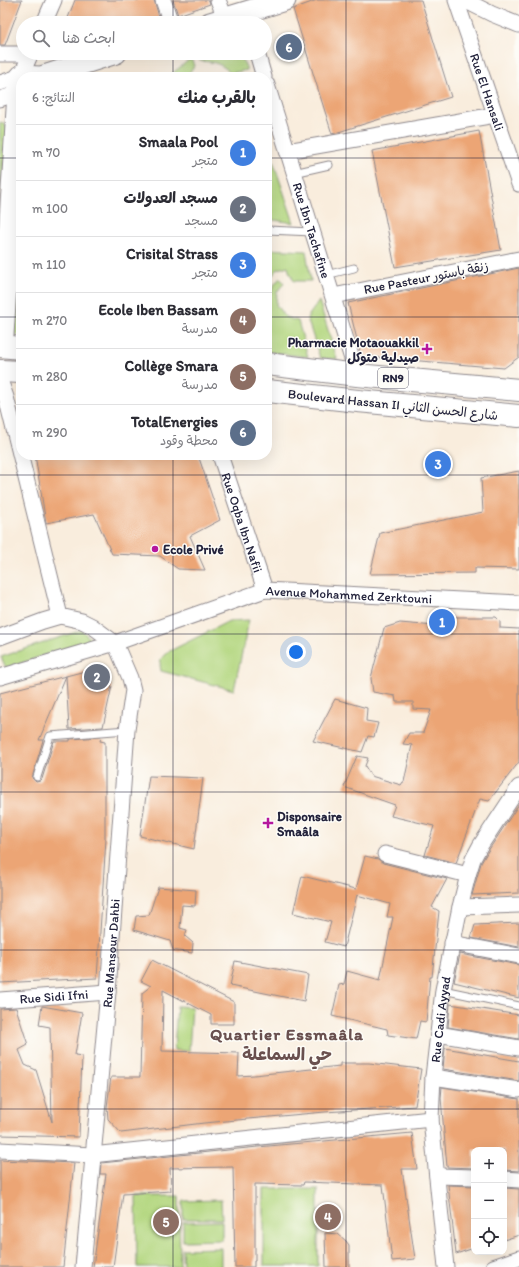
<!DOCTYPE html>
<html lang="ar">
<meta charset="utf-8">
<style>
:root{--surface:#fff;--page:#f7f7f7;--text:#2b2b33;--muted:#7c7c81;--line:#e1e1e2;--accent:#111827}
body{margin:0;font-family:Itim,"Playpen Sans Arabic",sans-serif;background:var(--page);color:var(--text);direction:rtl}
.controls{position:absolute;right:12px;bottom:12px;display:grid;overflow:hidden;border-radius:8px;box-shadow:0 4px 16px #0002}
.controls button{width:36px;height:36px;display:grid;place-items:center;padding:0;border:0;border-bottom:1px solid var(--line);background:var(--surface);color:var(--text);font:20px sans-serif}
.you{position:absolute;left:296px;top:652px;width:14px;height:14px;margin:-10px;border:3px solid #fff;border-radius:50%;background:#1a73e8;box-shadow:0 0 0 6px #1a73e833}
.badge{display:grid;place-items:center;width:26px;height:26px;border-radius:50%;background:var(--accent);color:#fff;font-size:13px;font-weight:700}
.pin{position:absolute;translate:-50% -50%;border:2px solid #fff;box-shadow:0 1px 4px #0006}
.list{margin:0;padding:0;list-style:none}
h2{display:flex;justify-content:space-between;align-items:center;height:52px;margin:0;padding:0 16px;font-size:17px}
h2 small{font-size:13px;font-weight:400;color:var(--muted)}
.list li{display:grid;grid-template-columns:26px 1fr auto;gap:12px;align-items:center;box-sizing:border-box;height:56px;padding:0 16px;border-top:1px solid var(--line)}
.list b{display:block;font-size:15px;white-space:nowrap}
.list p{margin:0;font-size:13px;white-space:nowrap;color:var(--muted)}
.list em{font-size:13px;font-style:normal;color:var(--muted)}
.icon{flex:none;width:22px;height:22px;fill:none;stroke:currentColor;stroke-width:2;stroke-linecap:round;stroke-linejoin:round}
.map{position:relative;flex:none;width:519px;height:1267px;overflow:hidden;direction:ltr}
.search{position:absolute;background:var(--surface);box-shadow:0 4px 16px #0002;left:16px;top:16px;width:256px;height:44px;display:flex;align-items:center;gap:10px;box-sizing:border-box;padding:0 14px;border-radius:22px;color:var(--muted);font-size:15px}
.panel{position:absolute;background:var(--surface);box-shadow:0 4px 16px #0002;left:16px;top:72px;width:256px;height:388px;border-radius:16px;direction:rtl}
.map>svg:first-child{display:block}
.green{fill:#b4d780;stroke:#6b7c5e}
.building{fill:#eca574}
.lines{fill:none;stroke-linecap:round;stroke-linejoin:round}
.lane-casing{stroke:#8e888c;stroke-width:9}
.street-casing{stroke:#8e888c;stroke-width:17}
.secondary-casing{stroke:#8e888c;stroke-width:23}
.primary-casing{stroke:#8e888c;stroke-width:24}
.lane{stroke:#fff;stroke-width:7}
.street{stroke:#fff;stroke-width:15}
.secondary{stroke:#fff;stroke-width:21}
.primary{stroke:#fff;stroke-width:22}
.grid{fill:none;stroke:#22223b;stroke-width:1;stroke-opacity:0.55}
.poi-dot{fill:#b5179e;stroke:#fdfcf7;stroke-width:1.5}
.labels{text-anchor:middle;stroke-width:3;stroke-linejoin:round;paint-order:stroke}
.shield{fill:#fdfcf7;stroke:#646373;stroke-width:1}
.shield-label{font-size:12px;font-weight:bold;fill:#22223b}
.street-label{font-size:13px;fill:#22223b;stroke:#fdfcf7}
.poi-label{font-size:13px;font-weight:bold;fill:#22223b;stroke:#fdfcf7;text-anchor:start}
.district-label{font-size:17px;font-weight:bold;letter-spacing:1px;fill:#69504f;stroke:#fdfcf7}
</style>
<div class="map">
<svg width="519" height="1267" viewBox="0 0 519 1267">
<rect width="100%" height="100%" fill="#fdfcf7"/>
<filter id="ink" filterUnits="userSpaceOnUse"><feTurbulence type="fractalNoise" baseFrequency=".025" numOctaves="2"/><feDisplacementMap in="SourceGraphic" scale="8" xChannelSelector="R" yChannelSelector="G"/><feConvolveMatrix kernelMatrix="1 2 1 2 8 2 1 2 1" color-interpolation-filters="sRGB"/></filter>
<filter id="wash" filterUnits="userSpaceOnUse"><feTurbulence type="fractalNoise" baseFrequency=".012" numOctaves="4" result="noise"/><feDisplacementMap in="SourceGraphic" scale="16" xChannelSelector="R" yChannelSelector="G"/><feGaussianBlur stdDeviation="0.9" result="paint"/><feColorMatrix in="noise" values="0 0 0 0 0 0 0 0 0 0 0 0 0 0 0 0 0 1.4 0 .05"/><feComposite in="paint" operator="in"/></filter>
<g filter="url(#wash)">
<rect width="100%" height="100%" fill="#f9eddd"/>
<!-- green -->
<path class="green" d="M197,53H240L247,70L231,73C220,63 215,62 200,61Z
M189,60H192L194,66L186,77H170L169,76Z
M0,122L5,125L8,130L0,198Z
M267,143L294,223L267,219Z
M21,152V334L11,336Z
M267,249L306,251L311,281H294L289,271L288,266L278,269L267,281Z
M280,278L284,283L277,292L276,305L285,317L298,321L308,357L267,352V297H269L274,285Z
M319,301L337,359L320,358L307,318Z
M249,620L234,690L161,671C159,661 160,658 168,652L229,621Z
M82,630L91,640L6,668L1,657Z
M177,1006L192,1007L189,1051L174,1050Z
M264,1189H318V1266H264Z
M136,1196H179L180,1267H137Z
M221,1200L222,1219H183V1201Z
M222,1221V1240L183,1241V1222Z
M221,1248V1267H183L182,1249Z"/>
<g id="blocks">
<!-- building -->
<path class="building" d="M0,0H22L5,45H0Z
M75,0H154L161,23H66Z
M173,0H209L210,4L178,15Z
M317,0H421L451,97L332,134L293,9Z
M479,131L501,250L395,267L372,151Z
M519,268V357L504,368L361,356L348,303Z
M35,455H198L220,520L190,536L205,570L178,569L160,556L112,554L94,514L46,523Z
M519,471V569L475,568V573L370,574L380,533L483,512L481,478Z
M436,617H496L500,621V628L519,629V762L489,801L480,799L456,863L425,855L434,826L391,816L395,805L344,787L357,756L368,758L365,766L371,776L401,785L403,782H404L412,745L403,744L409,733H423L431,710L413,709V702H396L395,696L373,692L371,678L384,628L400,623L435,626Z
M93,669L112,686L103,727L69,729L66,676Z
M66,676L39,740H43L32,778L36,782L40,781L42,779L54,741H70V739L101,737L100,741L105,742V839H106L97,978L0,983V693Z
M335,699L367,708L366,721L378,723L374,737L368,736L362,752L313,741Z
M149,776L203,778L194,849L140,836Z
M519,804V893L472,895L481,863L488,851Z
M365,856L378,859L383,863L447,879L432,907L439,911L432,977H430L426,1022L420,1021L416,1039L388,1035L387,1029L332,1016L339,985L344,984L347,971L380,980L393,917H387L390,904L357,895L344,947L325,942L331,922L293,913L302,876L356,889Z
M158,887L196,890L195,906L182,905L180,928L187,930L185,936L193,943L192,953L173,950L170,941L134,930L136,916L149,915Z
M519,923V947L471,938L475,925Z
M460,954L519,965V998L454,982Z
M152,960L234,1002V1024H211V1015L163,990L162,1051L239,1053L238,1076L254,1075L340,1066V1063H369L421,1069L415,1106L325,1112L204,1123L121,1133L108,1119L107,1107L111,1077H140L142,993L151,986L141,981Z
M235,961L308,975L304,1001L230,986Z
M450,1004L519,1015V1039L448,1027Z
M42,1006L82,1013L75,1055L82,1056L79,1137L0,1135V1009L16,1008L28,1045L19,1050L25,1065L36,1070L52,1122L50,1027L39,1025Z
M445,1048L519,1061V1081L443,1069Z
M442,1087L519,1099V1171L504,1170V1150H474V1168L447,1167L441,1098Z
M412,1133L417,1169H402L415,1259L392,1261L383,1185L304,1182L303,1185L255,1184V1261H254V1267H235L233,1167L170,1168L171,1191L123,1194L113,1267H93L106,1174H100L101,1163L258,1147Z
M0,1160L74,1163L63,1267H0Z
M448,1185L474,1186V1248L456,1254Z
M504,1188L519,1189V1235L504,1240Z
M325,1233L338,1234L346,1241L349,1245V1267H326Z"/>
</g>
</g>
<g filter="url(#ink)">
<use href="#blocks" fill-opacity="0" stroke="#8e888c" stroke-width="1"/>
<g class="lines">
<defs>
<path id="lane" d="M294,173L329,165
M267,230L313,232
M326,275L354,268
M37,777L50,736L127,730
M443,990L519,1006"/>
<g id="street">
<path d="M163,0L171,23"/>
<path d="M218,0L225,18"/>
<path id="s1" d="M456,0L519,184"/>
<path d="M464,0L492,14L519,25"/>
<path d="M44,23L54,0"/>
<path d="M257,53L264,77"/>
<path d="M0,54H31"/>
<path d="M0,83L21,76L31,53"/>
<path id="s2" d="M267,85L357,375"/>
<path d="M0,99L18,93"/>
<path d="M287,151L495,115"/>
<path d="M333,296L519,259"/>
<path d="M0,380L6,397L60,616L82,621L92,626L115,643"/>
<path id="s3" d="M220,455L265,590"/>
<path d="M0,637L43,621L60,616"/>
<path id="s4" d="M0,677L115,643L265,590L519,603"/>
<path d="M385,854L468,875"/>
<path d="M460,907L519,905"/>
<path d="M452,943L519,956"/>
<path id="s5" d="M0,1000L108,992"/>
<path d="M438,1034L519,1048"/>
<path d="M433,1077L519,1090"/>
<path d="M0,1150L92,1155L431,1119"/>
<path d="M437,1176L474,1177"/>
<path d="M504,1179L519,1180"/>
<path id="s6" d="M83,1267L108,992L127,730L133,690L130,678L115,643"/>
<path id="s7" d="M446,1267L431,1119L433,1077L443,990L460,907L468,875L473,859L480,846L519,787"/>
<path d="M493,1267L519,1258"/>
</g>
<path id="secondary" d="M210,23L285,0
M41,77L116,53
M0,341L3,335L18,93L21,76L40,77"/>
<path id="primary" d="M0,346L21,348
M267,364L357,375L519,390
M0,371L21,372
M267,391L358,401L519,416"/>
</defs>
<!-- lane casing -->
<use href="#lane" class="lane-casing"/>
<!-- street casing -->
<use href="#street" class="street-casing"/>
<!-- secondary casing -->
<use href="#secondary" class="secondary-casing"/>
<!-- primary casing -->
<use href="#primary" class="primary-casing"/>
<!-- lane -->
<use href="#lane" class="lane"/>
<!-- street -->
<use href="#street" class="street"/>
<!-- secondary -->
<use href="#secondary" class="secondary"/>
<!-- primary -->
<use href="#primary" class="primary"/>
</g>
</g>
<!-- grid -->
<path class="grid" d="M173,0V23M346,0V1267M173,53V77M0,158H21M267,158H519M0,317H21M267,317H519M173,455V1267M0,475H519M0,634H519M0,792H519M0,950H519M0,1109H519"/>
<!-- markers -->
<g class="poi-dot">
<path d="M425 343h4v4h4v4h-4v4h-4v-4h-4v-4h4z"/>
<circle cx="155" cy="549" r="4"/>
<path d="M266 817h4v4h4v4h-4v4h-4v-4h-4v-4h4z"/>
</g>
<g class="labels">
<!-- shield labels -->
<rect class="shield" x="378" y="368" width="30" height="20" rx="3"/>
<g class="shield-label">
<text x="393" y="382">RN9</text>
</g>
<!-- street labels -->
<g class="street-label">
<text dy="5" stroke="none"><textPath href="#s1" startOffset="97">Rue El Hansali</textPath></text>
<text dy="5" stroke="none"><textPath href="#s2" startOffset="152">Rue Ibn Tachafine</textPath></text>
<text transform="translate(426 277) rotate(-11)" y="5">Rue Pasteur زنقة باستور</text>
<text transform="translate(393 404) rotate(6)" y="5">Boulevard Hassan II شارع الحسن الثاني</text>
<text dy="5" stroke="none"><textPath href="#s3" startOffset="71">Rue Oqba Ibn Nafii</textPath></text>
<text dy="5" stroke="none"><textPath href="#s4" startOffset="363">Avenue Mohammed Zerktouni</textPath></text>
<text dy="5" stroke="none"><textPath href="#s6" startOffset="315">Rue Mansour Dahbi</textPath></text>
<text dy="5" stroke="none"><textPath href="#s5" startOffset="54">Rue Sidi Ifni</textPath></text>
<text dy="5" stroke="none"><textPath href="#s7" startOffset="249">Rue Cadi Ayyad</textPath></text>
</g>
<!-- poi labels -->
<g class="poi-label">
<text x="419" y="347" text-anchor="end">Pharmacie Motaouakkil<tspan x="419" dy="15">صيدلية متوكل</tspan></text>
<text x="163" y="554">Ecole Privé</text>
<text x="277" y="821">Disponsaire<tspan x="277" dy="15">Smaâla</tspan></text>
</g>
<!-- district labels -->
<g class="district-label">
<text x="287" y="1040">Quartier Essmaâla<tspan x="287" dy="20">حي السماعلة</tspan></text>
</g>
</g>
</svg>
<div class="controls">
<button>+</button>
<button>−</button>
<button><svg class="icon" aria-label="locate" viewBox="0 0 24 24"><circle cx="12" cy="12" r="6"/><path d="M12 2v4M12 18v4M2 12h4M18 12h4"/></svg></button>
</div>
<div class="you"></div>
<div class="pin badge" style="left:442px;top:622px;background:#3f7fe0">1</div>
<div class="pin badge" style="left:97px;top:677px;background:#6b7280">2</div>
<div class="pin badge" style="left:438px;top:464px;background:#3f7fe0">3</div>
<div class="pin badge" style="left:328px;top:1217px;background:#8d6e63">4</div>
<div class="pin badge" style="left:166px;top:1222px;background:#8d6e63">5</div>
<div class="pin badge" style="left:289px;top:47px;background:#5c6f8a">6</div>
<div class="search"><svg class="icon" aria-label="search" viewBox="0 0 24 24"><circle cx="10" cy="10" r="6"/><path d="M15 15l6 6"/></svg>ابحث هنا</div>
<section class="panel">
<h2>بالقرب منك<small>النتائج: 6</small></h2>
<ul class="list">
<li><span class="badge" style="background:#3f7fe0">1</span><div><b>Smaala Pool</b><p>متجر</p></div><em>70 m</em></li>
<li><span class="badge" style="background:#6b7280">2</span><div><b>مسجد العدولات</b><p>مسجد</p></div><em>100 m</em></li>
<li><span class="badge" style="background:#3f7fe0">3</span><div><b>Crisital Strass</b><p>متجر</p></div><em>110 m</em></li>
<li><span class="badge" style="background:#8d6e63">4</span><div><b>Ecole Iben Bassam</b><p>مدرسة</p></div><em>270 m</em></li>
<li><span class="badge" style="background:#8d6e63">5</span><div><b>Collège Smara</b><p>مدرسة</p></div><em>280 m</em></li>
<li><span class="badge" style="background:#5c6f8a">6</span><div><b>TotalEnergies</b><p>محطة وقود</p></div><em>290 m</em></li>
</ul>
</section>
</div>
